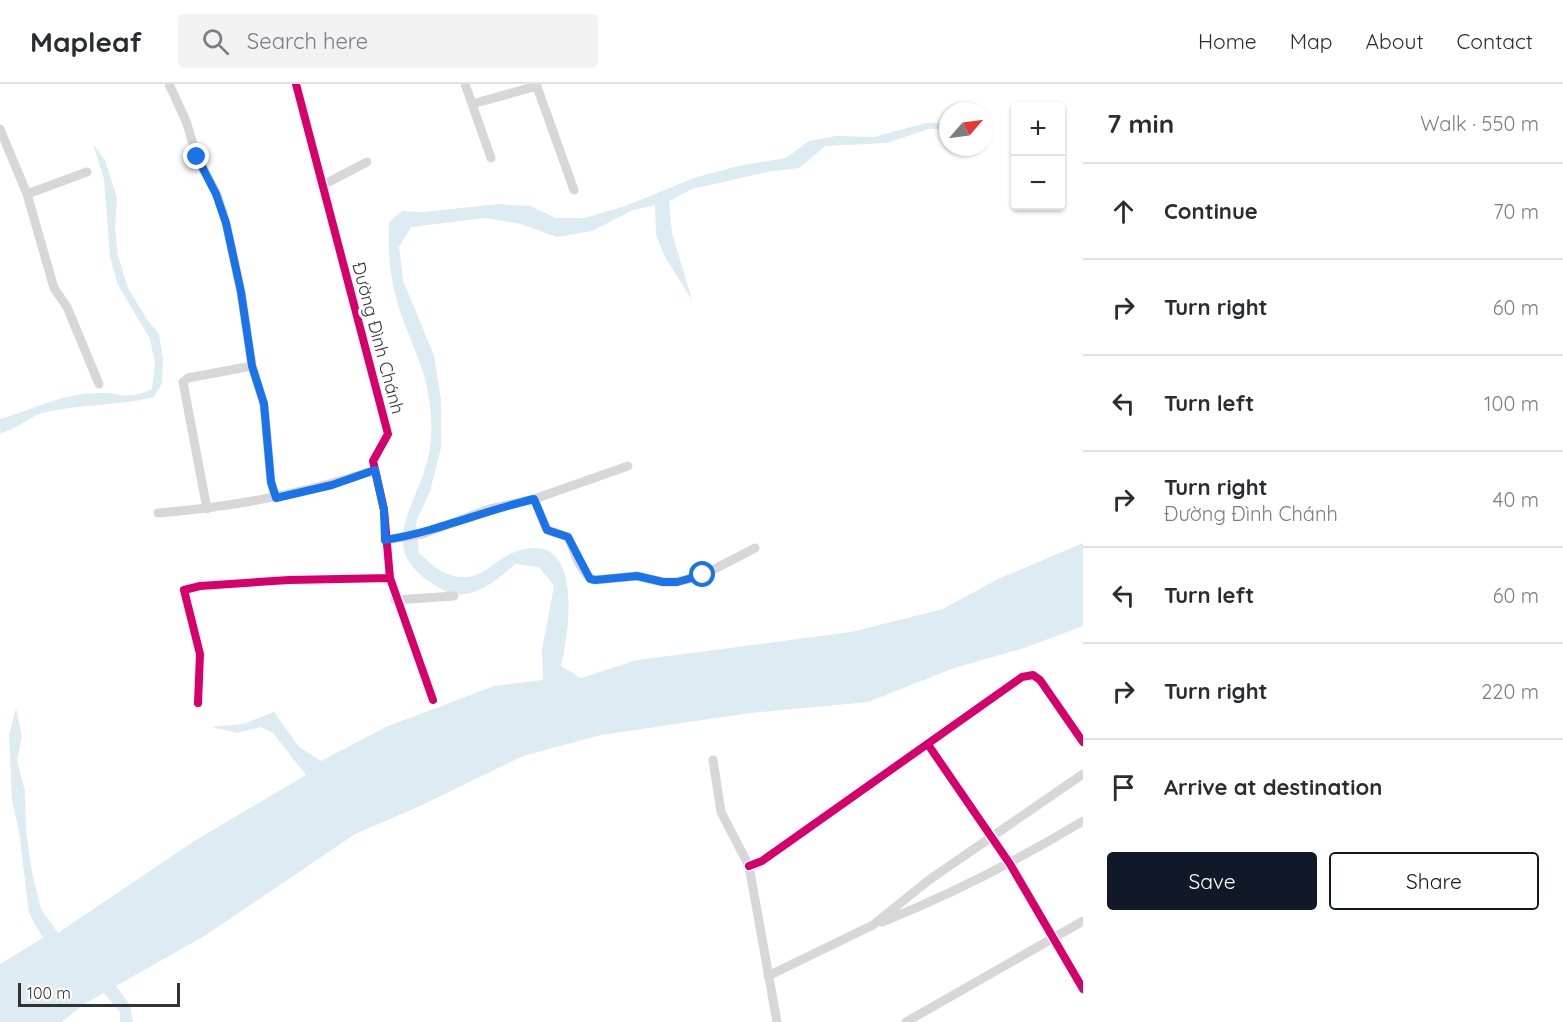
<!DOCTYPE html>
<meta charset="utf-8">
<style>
:root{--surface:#fff;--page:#f2f2f3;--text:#2b2b33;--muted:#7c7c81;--line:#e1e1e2;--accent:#111827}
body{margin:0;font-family:Quicksand,sans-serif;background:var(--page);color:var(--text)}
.controls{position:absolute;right:18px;top:18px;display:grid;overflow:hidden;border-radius:6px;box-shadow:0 2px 4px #0004}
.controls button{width:54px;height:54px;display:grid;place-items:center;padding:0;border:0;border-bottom:2px solid var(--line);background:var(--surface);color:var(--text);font:30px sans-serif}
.compass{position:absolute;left:939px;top:18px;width:54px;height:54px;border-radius:50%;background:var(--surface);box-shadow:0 2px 4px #0004;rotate:62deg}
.scale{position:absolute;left:18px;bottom:15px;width:162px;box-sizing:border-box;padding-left:6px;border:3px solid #333;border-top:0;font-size:16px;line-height:21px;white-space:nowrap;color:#333;-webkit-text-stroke:4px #fff;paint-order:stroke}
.stop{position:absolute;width:18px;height:18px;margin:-14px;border:4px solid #1a73e8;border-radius:50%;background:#fff}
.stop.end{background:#1a73e8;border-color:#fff;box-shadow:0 2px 6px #0008}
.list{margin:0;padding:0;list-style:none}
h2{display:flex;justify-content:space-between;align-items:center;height:78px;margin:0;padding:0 24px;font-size:26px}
h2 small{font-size:20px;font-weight:400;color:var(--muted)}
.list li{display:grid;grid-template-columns:39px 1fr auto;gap:18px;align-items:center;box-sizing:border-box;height:96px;padding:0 24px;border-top:2px solid var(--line)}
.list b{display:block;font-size:22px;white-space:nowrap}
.list p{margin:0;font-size:20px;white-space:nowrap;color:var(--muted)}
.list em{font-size:20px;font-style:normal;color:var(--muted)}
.actions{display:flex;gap:12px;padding:18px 24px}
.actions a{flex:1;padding:14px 0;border:2px solid var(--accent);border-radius:6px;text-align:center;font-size:21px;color:var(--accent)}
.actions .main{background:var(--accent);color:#fff}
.icon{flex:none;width:33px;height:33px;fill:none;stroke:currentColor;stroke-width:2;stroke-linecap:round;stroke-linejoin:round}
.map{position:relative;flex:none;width:1083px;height:938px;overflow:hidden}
header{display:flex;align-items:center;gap:36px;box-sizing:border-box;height:84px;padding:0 30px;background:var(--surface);border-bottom:2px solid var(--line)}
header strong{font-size:28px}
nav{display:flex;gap:33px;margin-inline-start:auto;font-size:21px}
.search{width:420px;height:54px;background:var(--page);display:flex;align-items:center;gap:15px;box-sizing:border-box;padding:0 21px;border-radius:6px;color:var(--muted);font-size:22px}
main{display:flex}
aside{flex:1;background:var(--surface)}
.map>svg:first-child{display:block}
.water{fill:#ddebf3}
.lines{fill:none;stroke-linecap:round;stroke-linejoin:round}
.street{stroke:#d7d7d7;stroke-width:9}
.cycleway-casing{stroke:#fff;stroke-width:11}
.cycleway{stroke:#d6006c;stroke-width:8}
.route{stroke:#1a73e8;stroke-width:8}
.labels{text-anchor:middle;stroke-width:6;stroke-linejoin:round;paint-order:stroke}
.street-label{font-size:18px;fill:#333;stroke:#fff}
</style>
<header>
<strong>Mapleaf</strong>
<div class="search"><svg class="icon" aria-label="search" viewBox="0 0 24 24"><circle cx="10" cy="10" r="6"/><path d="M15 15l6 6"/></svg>Search here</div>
<nav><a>Home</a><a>Map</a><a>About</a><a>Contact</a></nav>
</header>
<main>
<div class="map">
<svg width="1083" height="938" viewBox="0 0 1083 938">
<rect width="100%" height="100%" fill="#fff"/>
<!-- water -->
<path class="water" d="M926,39H948V45H928L887,59L825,62L799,84L767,88L692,105L669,117L672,149L692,216L665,173L656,151L655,121L633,126L592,147L557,153L521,140L485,134L411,143L399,163L403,196L434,272L441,316V364L430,407L416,438L419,469C432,481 443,492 462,493C485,494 496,474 515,468C584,443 570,544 561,582L581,594L637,576L851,548L943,525L998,495L1083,459V542L1024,564L954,584L868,618L750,629L601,651L523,672L418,723L355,750L206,851L116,902L130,921L133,938H120V928L104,909L84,920L62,938H0V880L43,854L29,829L19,747L12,716L9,651L16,624L22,653L17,676L25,707L26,747L32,788L41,825L58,849L196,756L306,691L273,649L261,643L237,649L212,643L243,640L274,628L299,663L321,677L386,643L494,602L543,596L542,565L554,502L539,483L515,480C497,496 470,520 443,506C374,468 411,434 427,378C433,357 432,336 429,315C425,284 412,261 402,233C391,203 387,170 389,138L402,127L424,128L498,120L530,122L556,134H585L625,122L697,93L738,82L786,74L809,57L836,52L874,53Z
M93,60L105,76L117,114L115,144L118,172L128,204L148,237L159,250L163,276L162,299L154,313C119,322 82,320 46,328C30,331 19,345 0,349V335C32,326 63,309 98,309C123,308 126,317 152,305L155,279L150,255L118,201L110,173L104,95Z"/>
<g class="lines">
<!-- street -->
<path class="street" d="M169,0L186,37L197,73L217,110L226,139L241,208L252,282L264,320L271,398L276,414
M296,0L388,350L373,377L384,426L390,494L433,616
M465,0L491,74
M536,0L574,106
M472,20L537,2
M0,45L27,110L54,204L67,223L99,300
M321,102L367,78
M27,110L87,88
M534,415L547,446L568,453C574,466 580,491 595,496L637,492L662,498H677L703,491L755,464
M207,425L183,298L188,294L252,282
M158,429C232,423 304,410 375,386
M385,456L422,450L490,425L534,415L628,382
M395,516L454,512
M198,619L200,570L184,506L200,502L289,496L390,494
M929,662L1010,780L1083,905
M713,676L721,728L749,782L777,938
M749,782L762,777L1022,593L1033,591L1040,596L1083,658
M882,838C952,810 1018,776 1083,737
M768,892L873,841L929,796L1083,690
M906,938L1083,837"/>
<defs>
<path id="cycleway" d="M296,0L388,350L373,377L384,426L390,494L433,616
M198,619L200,570L184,506L200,502L289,496L390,494
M929,662L1010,780L1083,905
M749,782L762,777L1022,593L1033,591L1040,596L1083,658"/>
</defs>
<!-- cycleway casing -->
<use href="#cycleway" class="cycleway-casing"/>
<!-- cycleway -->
<use href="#cycleway" class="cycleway"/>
</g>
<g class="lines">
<!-- route -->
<path class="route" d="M197,73L216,110L226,139L241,208L252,282L264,320L271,398L276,414L332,401L375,386L384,426L385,456C436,448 483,427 534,415L547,446L568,453L590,495L595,496L637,492L663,498H677L703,491"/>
</g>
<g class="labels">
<!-- street labels -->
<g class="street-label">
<text transform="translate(378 254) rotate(75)" y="6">Đường Đình Chánh</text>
</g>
</g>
</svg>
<div class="controls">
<button>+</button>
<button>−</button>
</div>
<svg class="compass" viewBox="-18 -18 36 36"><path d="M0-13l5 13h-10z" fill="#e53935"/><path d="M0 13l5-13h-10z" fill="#7c7c81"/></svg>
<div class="scale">100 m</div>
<div class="stop" style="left:703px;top:491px"></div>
<div class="stop end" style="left:197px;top:73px"></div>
</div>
<aside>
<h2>7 min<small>Walk · 550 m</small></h2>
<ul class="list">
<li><svg class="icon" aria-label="ahead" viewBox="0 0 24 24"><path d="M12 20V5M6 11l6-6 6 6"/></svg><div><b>Continue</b></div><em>70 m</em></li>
<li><svg class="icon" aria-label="right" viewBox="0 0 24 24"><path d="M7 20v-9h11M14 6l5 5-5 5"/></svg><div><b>Turn right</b></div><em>60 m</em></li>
<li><svg class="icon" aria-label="left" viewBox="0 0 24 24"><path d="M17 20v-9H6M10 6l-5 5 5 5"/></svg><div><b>Turn left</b></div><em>100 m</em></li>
<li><svg class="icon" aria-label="right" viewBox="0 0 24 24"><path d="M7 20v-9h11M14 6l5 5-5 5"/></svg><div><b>Turn right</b><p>Đường Đình Chánh</p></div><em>40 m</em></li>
<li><svg class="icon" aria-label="left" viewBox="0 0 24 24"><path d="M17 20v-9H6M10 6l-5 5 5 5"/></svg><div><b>Turn left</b></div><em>60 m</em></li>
<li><svg class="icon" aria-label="right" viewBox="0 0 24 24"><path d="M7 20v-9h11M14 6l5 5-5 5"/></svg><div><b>Turn right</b></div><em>220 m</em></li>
<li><svg class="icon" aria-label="arrive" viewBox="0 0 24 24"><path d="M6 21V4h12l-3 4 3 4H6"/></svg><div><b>Arrive at destination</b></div></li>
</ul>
<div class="actions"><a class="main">Save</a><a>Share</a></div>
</aside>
</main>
